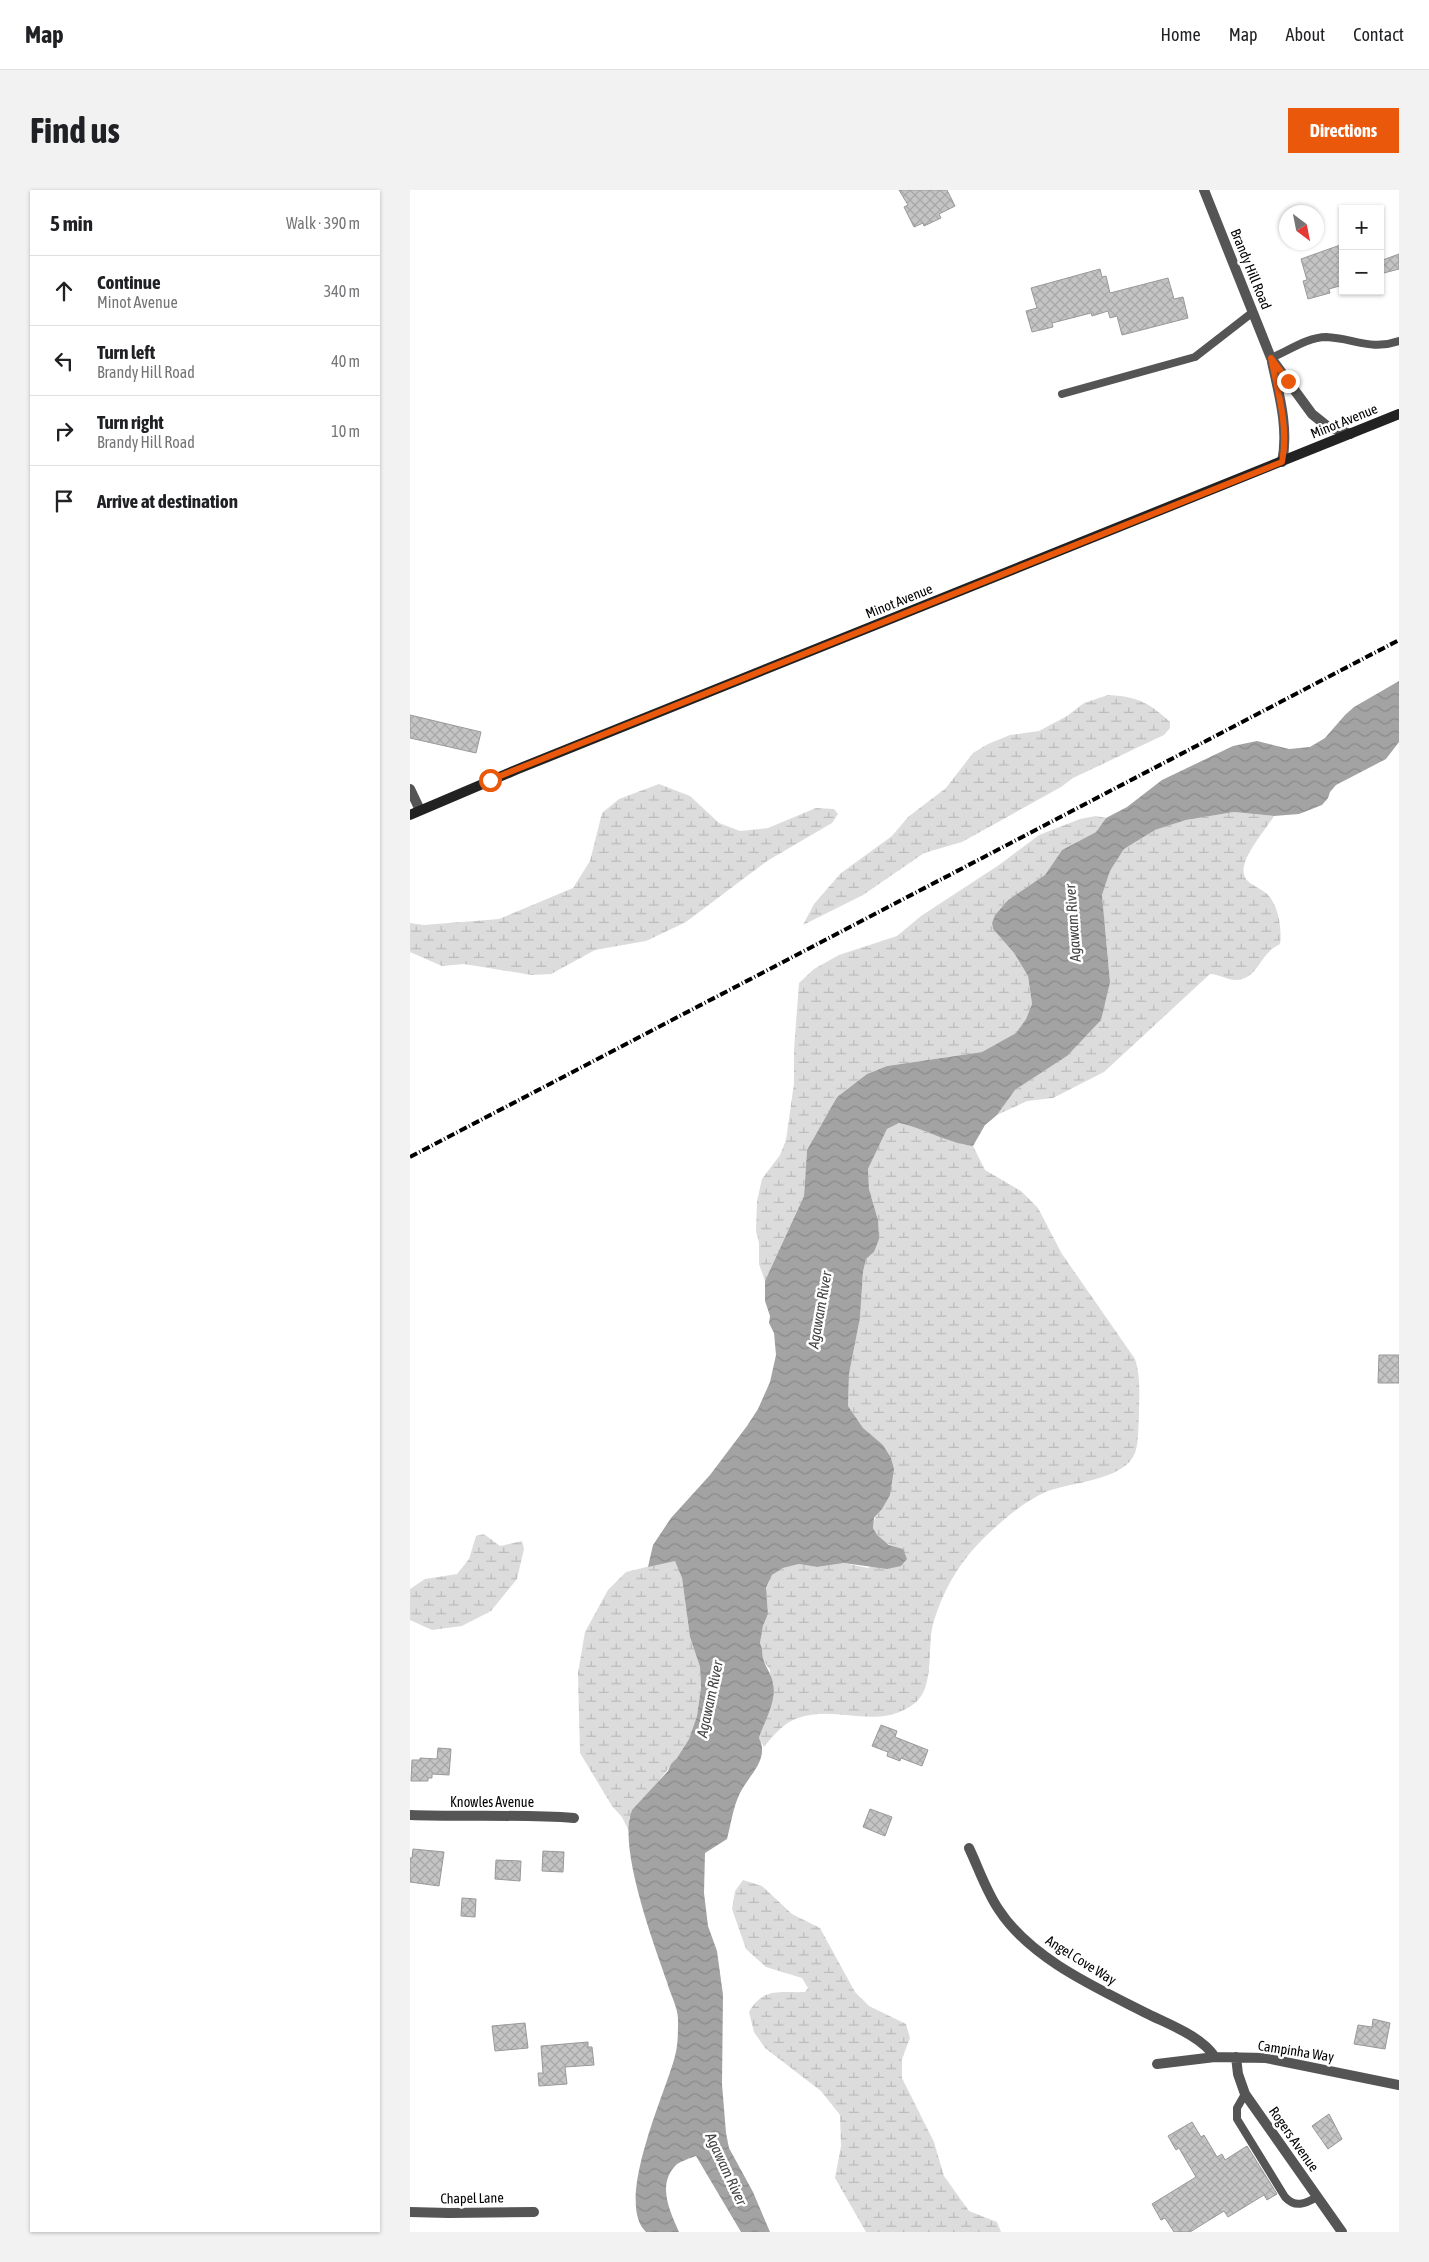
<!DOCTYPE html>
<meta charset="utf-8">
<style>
:root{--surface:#fff;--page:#f2f2f2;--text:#202124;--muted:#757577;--line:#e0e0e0;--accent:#ea580c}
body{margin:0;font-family:"Asap Condensed",sans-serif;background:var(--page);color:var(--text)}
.controls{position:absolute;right:15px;top:15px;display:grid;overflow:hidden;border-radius:0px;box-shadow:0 1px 4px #0004}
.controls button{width:45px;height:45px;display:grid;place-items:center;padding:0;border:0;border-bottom:1px solid var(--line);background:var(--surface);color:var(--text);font:25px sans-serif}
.compass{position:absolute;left:869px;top:15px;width:45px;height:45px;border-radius:50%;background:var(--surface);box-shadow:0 1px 4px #0004;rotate:148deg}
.stop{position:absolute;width:15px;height:15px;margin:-11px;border:4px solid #ea580c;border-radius:50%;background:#fff}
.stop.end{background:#ea580c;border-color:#fff;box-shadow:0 1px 5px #0008}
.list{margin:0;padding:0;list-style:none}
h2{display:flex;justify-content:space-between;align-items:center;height:65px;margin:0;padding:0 20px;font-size:21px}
h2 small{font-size:16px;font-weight:400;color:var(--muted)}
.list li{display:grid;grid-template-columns:32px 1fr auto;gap:15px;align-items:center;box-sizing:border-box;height:70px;padding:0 20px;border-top:1px solid var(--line)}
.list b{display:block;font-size:19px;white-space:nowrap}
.list p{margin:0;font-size:16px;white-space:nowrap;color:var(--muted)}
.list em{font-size:16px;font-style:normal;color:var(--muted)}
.icon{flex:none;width:28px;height:28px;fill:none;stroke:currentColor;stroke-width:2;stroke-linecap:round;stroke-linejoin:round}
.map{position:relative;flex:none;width:989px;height:2042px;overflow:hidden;border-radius:0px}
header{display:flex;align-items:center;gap:30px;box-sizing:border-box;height:70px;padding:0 25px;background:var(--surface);border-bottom:1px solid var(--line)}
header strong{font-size:24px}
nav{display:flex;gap:28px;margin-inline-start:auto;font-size:18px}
.intro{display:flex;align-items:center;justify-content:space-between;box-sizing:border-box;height:120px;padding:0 30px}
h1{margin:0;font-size:35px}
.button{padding:12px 22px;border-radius:0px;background:var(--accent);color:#fff;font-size:18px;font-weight:700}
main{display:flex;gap:30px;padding:0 30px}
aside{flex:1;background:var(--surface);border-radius:0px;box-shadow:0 1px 4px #0004}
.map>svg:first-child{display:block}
.wetland{fill:url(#wetland-marsh)}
.water{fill:url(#water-waves)}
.building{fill:url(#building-cross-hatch);stroke:#999}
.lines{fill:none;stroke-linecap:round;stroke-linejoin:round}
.lane{stroke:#555;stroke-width:8}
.street{stroke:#555;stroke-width:10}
.secondary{stroke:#222;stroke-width:10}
.rail{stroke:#000;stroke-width:4;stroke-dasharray:8 2.5 1 2.5;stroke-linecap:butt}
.route{stroke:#ea580c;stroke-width:6}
.labels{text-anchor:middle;stroke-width:5;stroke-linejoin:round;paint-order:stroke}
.street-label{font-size:14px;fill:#000;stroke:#fff}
.water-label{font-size:15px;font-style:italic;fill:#444;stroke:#fff}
</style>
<header>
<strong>Map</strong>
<nav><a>Home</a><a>Map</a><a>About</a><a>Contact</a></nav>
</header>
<div class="intro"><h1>Find us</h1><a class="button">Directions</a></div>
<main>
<aside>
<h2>5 min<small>Walk · 390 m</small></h2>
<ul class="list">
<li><svg class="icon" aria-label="ahead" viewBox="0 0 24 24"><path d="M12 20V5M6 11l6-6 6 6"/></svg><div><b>Continue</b><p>Minot Avenue</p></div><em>340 m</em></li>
<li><svg class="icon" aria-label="left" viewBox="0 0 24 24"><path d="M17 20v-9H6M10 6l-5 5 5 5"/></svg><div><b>Turn left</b><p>Brandy Hill Road</p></div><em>40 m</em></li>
<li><svg class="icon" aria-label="right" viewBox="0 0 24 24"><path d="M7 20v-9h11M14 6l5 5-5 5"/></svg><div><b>Turn right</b><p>Brandy Hill Road</p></div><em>10 m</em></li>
<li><svg class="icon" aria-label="arrive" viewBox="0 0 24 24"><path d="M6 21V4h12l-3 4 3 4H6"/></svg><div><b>Arrive at destination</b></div></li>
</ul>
</aside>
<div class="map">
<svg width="989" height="2042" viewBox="0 0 989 2042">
<defs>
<pattern id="wetland-marsh" width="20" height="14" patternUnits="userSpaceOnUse" patternTransform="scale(1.25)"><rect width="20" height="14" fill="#dcdcdc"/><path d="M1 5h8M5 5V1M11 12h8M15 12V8" fill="none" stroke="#bbb"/></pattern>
<pattern id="water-waves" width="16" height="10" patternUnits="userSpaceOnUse" patternTransform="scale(1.25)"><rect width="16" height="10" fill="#a3a3a3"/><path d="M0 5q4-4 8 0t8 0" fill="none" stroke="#8b8b8b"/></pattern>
<pattern id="building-cross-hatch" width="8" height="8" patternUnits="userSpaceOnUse" patternTransform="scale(1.25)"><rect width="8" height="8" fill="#c4c4c4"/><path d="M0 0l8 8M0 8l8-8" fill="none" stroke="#a7a7a7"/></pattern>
</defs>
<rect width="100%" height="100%" fill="#fff"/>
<!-- wetland -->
<path class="wetland" d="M698,505C726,506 740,513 760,532V538L754,545L663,588L651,597L552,652L514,663L453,705L393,735L404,714L431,683L482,646L498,627L536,598L563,563L578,554L600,545L629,541L657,526L674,513Z
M249,594L280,606L309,633L330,641L358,638L406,618L424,619L428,624L422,633L357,671L276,732L236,751L185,760L141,784L122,785L54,774L32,776L0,762V733L14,735L89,729L163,698L180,671L192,623L209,609Z
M824,622L864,626C856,639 837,661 834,676C830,695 851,696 859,706C869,718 872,740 870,754C867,756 862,758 860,761C848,772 846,787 828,790C819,791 809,784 800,784L694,882L643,908L617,911L587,925L605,900L657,866L700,792L692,705L700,681L714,659L745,640L776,630Z
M686,626L696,628L686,642L652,660L635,685L598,710L585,725L582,733L583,739L604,763L618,786L622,814L616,829L606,843L572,862L477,876L457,884L427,907L397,960L394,1006L355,1091L349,1074V1053L346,1041L347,1011L352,989L370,965L376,950L384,893V860L389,793L404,779L429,765L487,746L511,726L589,675L629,645L670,629Z
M489,933C515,939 535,952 563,956L575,980L611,1001L628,1018L652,1064L725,1169C731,1187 729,1207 729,1225C728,1237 729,1252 725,1263C715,1290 662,1292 638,1301C613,1311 588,1334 569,1353C547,1376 532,1403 523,1434C517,1457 525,1497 505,1513C468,1542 427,1514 388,1528C373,1533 363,1546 354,1557L349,1548L362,1510L360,1480L353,1470L352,1457L350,1453L353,1436L358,1424L356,1399L362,1385L373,1378L389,1374L407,1377L434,1373L458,1378L493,1359C471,1353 451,1341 472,1319L473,1255L453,1239L438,1216L439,1184L450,1128L453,1082L456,1069L464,1062L468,1030L459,999L458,979L477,939Z
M74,1344L90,1356L112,1351L114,1359L107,1389L81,1421L52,1436L22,1440L0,1430V1399L15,1389L47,1384L59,1369L66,1346Z
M265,1370L272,1388L280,1447L290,1477L291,1497L287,1526L279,1549L267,1568L219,1628V1641L212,1627L202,1616L170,1563L168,1483L175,1442L198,1400L216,1382Z
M333,1690L352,1696L382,1724L410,1738L445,1802L459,1816L496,1834L500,1848L492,1869V1888L524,1952L534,1986L559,2021L587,2032L591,2042H456L425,1988L431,1956L430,1925L411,1901L355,1858L344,1842L339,1822C353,1797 369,1803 395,1802L398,1798L392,1788L356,1777L336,1759L322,1719L325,1701Z"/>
<!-- water -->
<path class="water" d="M989,491V552L976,569L926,595L920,602L918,608L912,615L889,624L864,626L824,622L776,630L745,640L714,659L700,681L692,705L700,792L691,830L657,866L605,900L587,925L575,935L563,956C534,952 516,939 489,933L477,939L458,979L459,999L468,1030L469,1049L464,1062L456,1069L453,1082L450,1128L439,1184L438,1216L453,1238L473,1255L481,1268L484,1279L480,1305L472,1319L464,1328L463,1338L467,1345L479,1355L493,1359L497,1369L491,1376L477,1379L434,1373L407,1377L389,1374L373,1378L362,1385L356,1398L358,1424L353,1436L350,1453C353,1459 352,1463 353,1468C355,1477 362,1484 363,1494C367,1511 354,1532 349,1548C360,1569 339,1585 330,1603C323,1617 321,1634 317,1649L295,1663L294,1703L298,1736L307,1761L313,1805L312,1894L316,1943L319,1958L343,2002L360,2042H331L286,1966C280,1968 272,1971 267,1974C246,1994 260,2021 269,2042H236C204,2012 256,1902 265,1866C268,1855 268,1842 268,1832C269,1819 260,1804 257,1792C244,1754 207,1656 222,1620L258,1581L261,1574L267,1568L279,1549L287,1526L291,1497L290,1477L280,1447L272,1388L265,1371L238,1377L243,1355L261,1328L300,1285L337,1236L348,1219L360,1192L366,1165L364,1143L359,1133L360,1126L355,1111V1091L394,1006L397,960L427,907L457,884L477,876L572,862L606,843L616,829L622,814L618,786L604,763L583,739L582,733L585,725L598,710L635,685L652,660L686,642L696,628L717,617L752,590L823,556L847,551L879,559L900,557L915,548L935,525L944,517Z"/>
<!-- building -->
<path class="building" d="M489,0H537L545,16L529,24L531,28L514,36L513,33L504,37L494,17L498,15Z
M933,54V95L919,99L920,103L898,109L893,91L897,90L891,69Z
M989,64V79L970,84V71Z
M690,79L692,87L696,86L700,103L758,88L764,109L773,107L778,128L712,145L707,126L700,128L698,121L682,126L681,123L642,133L643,137L622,142L616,121L627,118L621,98Z
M0,525L71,542L66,563L0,548Z
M969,1165H989V1193H968Z
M471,1535L487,1541L485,1547L518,1560L512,1576L491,1568L490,1571L477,1566L478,1562L462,1556Z
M28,1558L41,1559L39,1585L22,1584V1588H18V1591H1L2,1570H10V1568L27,1569Z
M460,1619L482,1627L475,1646L453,1637Z
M3,1659L34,1662L29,1696L0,1692V1668H2Z
M133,1661L154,1662L153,1682L132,1681Z
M86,1670L111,1671L110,1691L85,1689Z
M52,1708L66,1709L65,1727L51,1726Z
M963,1829L980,1833L975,1859L944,1854L948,1835L962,1837Z
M115,1833L118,1858L85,1861L82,1836Z
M178,1852V1857H182L184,1875L155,1877L157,1894L129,1896L128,1883H133L131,1856Z
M919,1924L932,1949L918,1959L902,1936Z
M782,1932L791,1947L794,1945L807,1967L812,1964L815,1970L837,1956L867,2004L857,2010L854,2005L818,2027L814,2021L780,2042H764L755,2028L751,2030L742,2014L786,1987L769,1958L766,1960L758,1946Z"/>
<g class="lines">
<!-- lane -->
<path class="lane" d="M861,168C878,161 898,147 916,147C943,148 961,161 989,151
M652,204L785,167L843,122
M835,1904L827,1918V1929L875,2007C885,2018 895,2014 907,2007"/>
<!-- street -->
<path class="street" d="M794,0L861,168L902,224L917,236L940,244
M862,172C869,204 879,239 872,272
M0,599L10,620
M0,1625C54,1627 109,1624 164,1628
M559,1658C569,1679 576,1701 589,1720C621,1769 687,1798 738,1824C760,1835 791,1846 805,1867
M826,1867L828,1884L835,1904L932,2042
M747,1874L805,1867L856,1868L989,1895
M0,2022L39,2023L124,2022"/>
<!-- secondary -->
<path class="secondary" d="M0,625L108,579L989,224"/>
<!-- rail -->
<path class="rail" d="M0,967L989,450"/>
</g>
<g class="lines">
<!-- route -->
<path class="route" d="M80,590L872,272C879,238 868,202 861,168L878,191"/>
</g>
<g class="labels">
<!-- street labels -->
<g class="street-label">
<text transform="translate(841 79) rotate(68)" y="5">Brandy Hill Road</text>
<text transform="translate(934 231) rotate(-22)" y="5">Minot Avenue</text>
<text transform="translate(489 411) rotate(-22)" y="5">Minot Avenue</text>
<text x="82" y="1617">Knowles Avenue</text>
<text transform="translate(671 1770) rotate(32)" y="5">Angel Cove Way</text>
<text transform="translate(886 1861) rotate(9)" y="5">Campinha Way</text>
<text transform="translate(884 1949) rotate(55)" y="5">Rogers Avenue</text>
<text transform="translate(62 2008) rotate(-1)" y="5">Chapel Lane</text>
</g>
<!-- water labels -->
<g class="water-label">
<text transform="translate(663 733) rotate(-94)" y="5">Agawam River</text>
<text transform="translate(410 1120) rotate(-80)" y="5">Agawam River</text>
<text transform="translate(300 1509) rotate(-78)" y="5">Agawam River</text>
<text transform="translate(316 1979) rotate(65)" y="5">Agawam River</text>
</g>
</g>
</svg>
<div class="controls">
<button>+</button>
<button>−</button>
</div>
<svg class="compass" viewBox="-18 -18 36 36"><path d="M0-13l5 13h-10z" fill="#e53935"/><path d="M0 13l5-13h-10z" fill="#757577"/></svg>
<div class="stop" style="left:80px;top:590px"></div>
<div class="stop end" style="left:878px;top:191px"></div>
</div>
</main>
